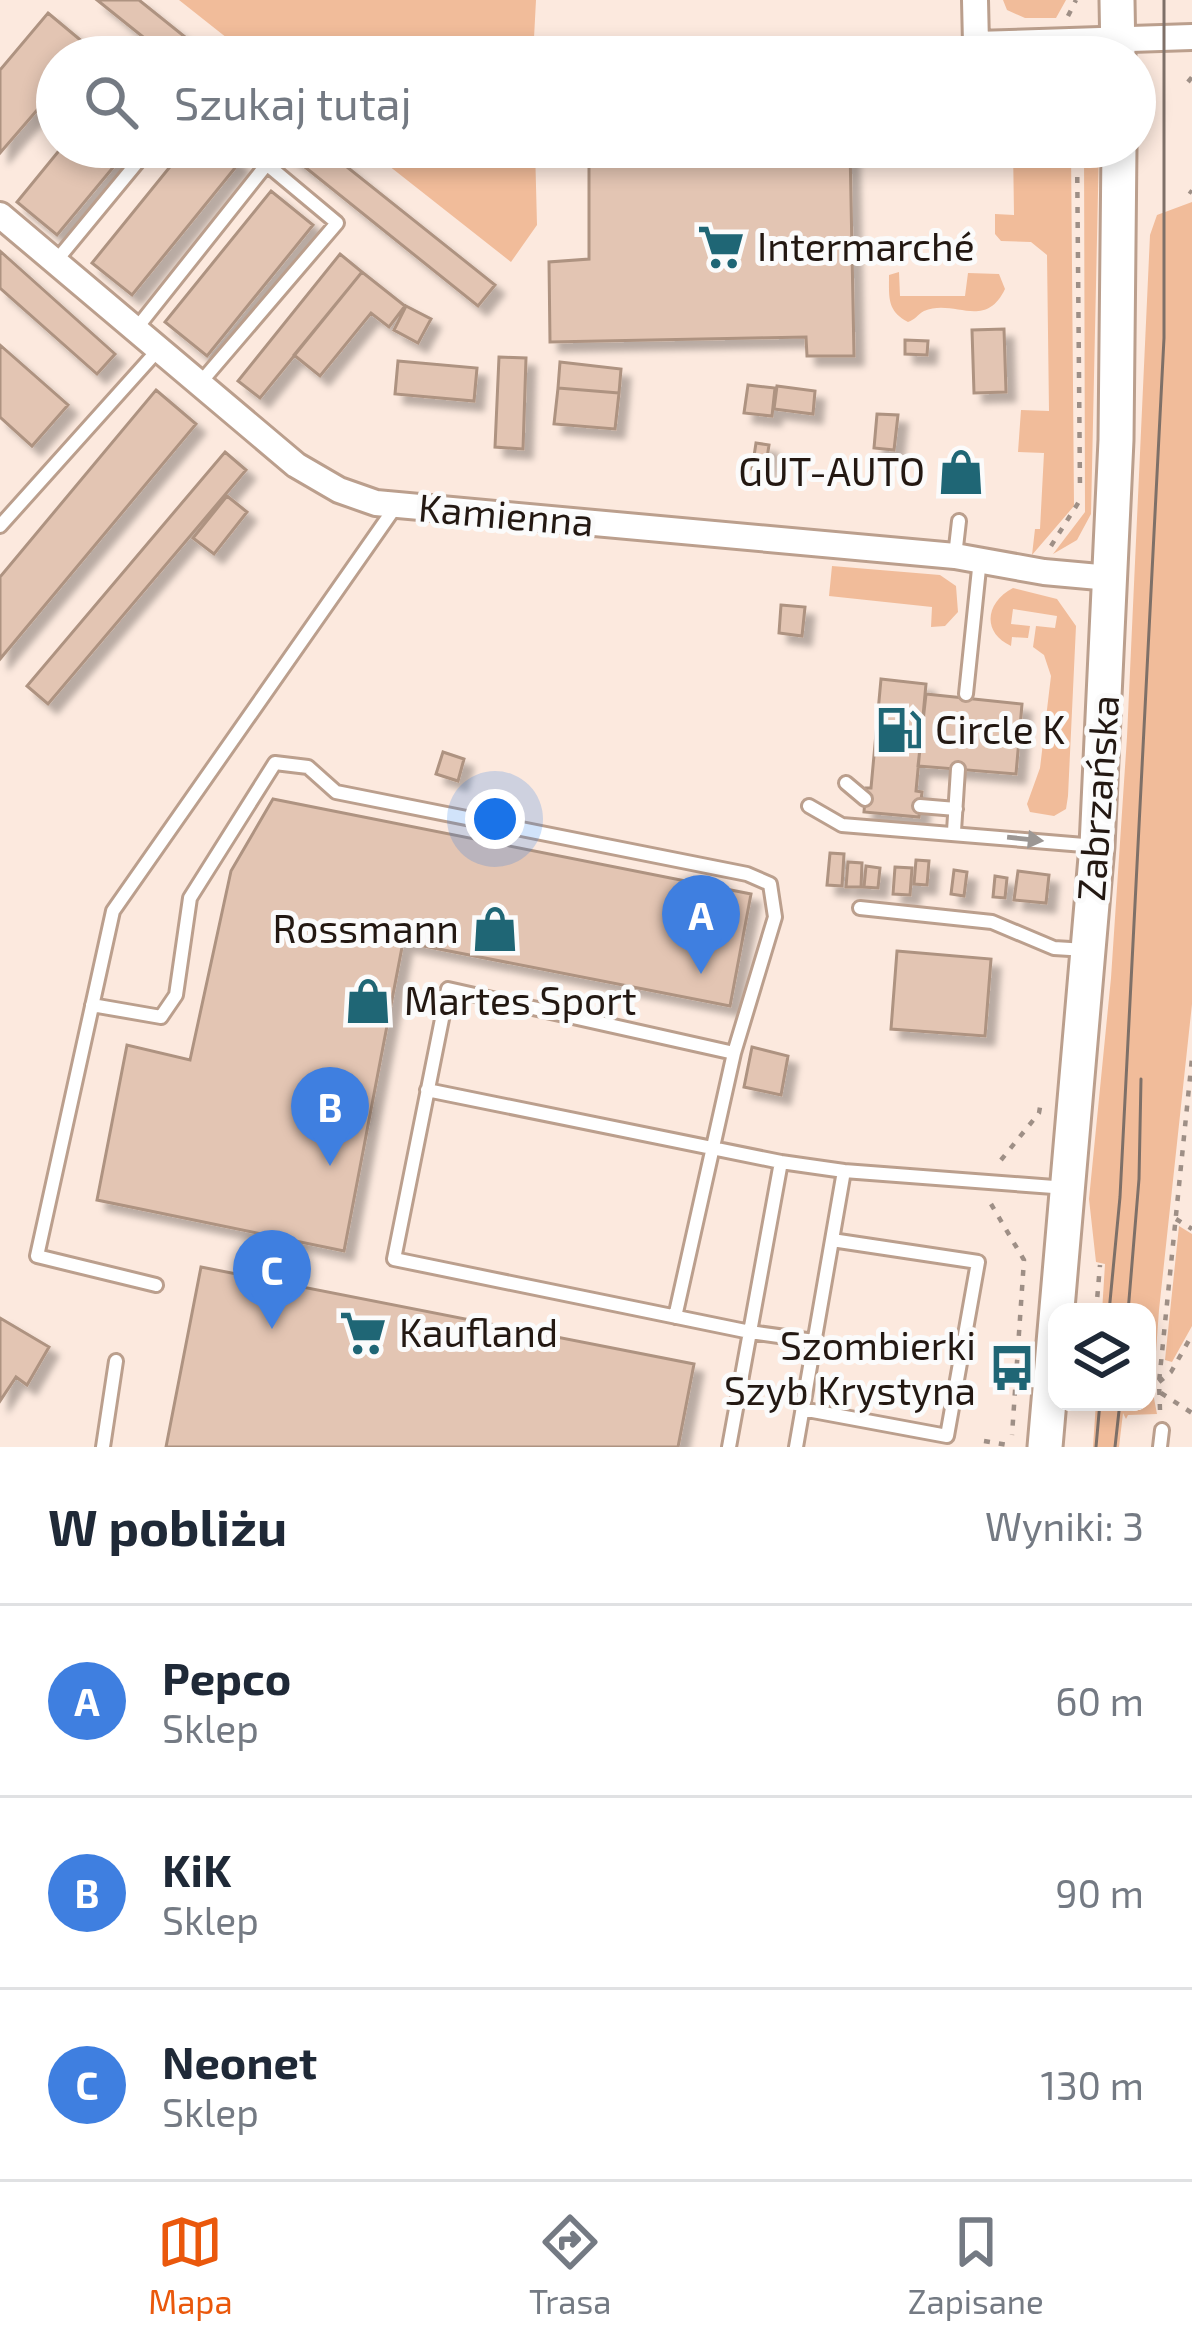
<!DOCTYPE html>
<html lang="pl">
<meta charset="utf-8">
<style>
:root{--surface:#fff;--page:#f2f2f3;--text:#1f2937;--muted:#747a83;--line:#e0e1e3;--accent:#ea580c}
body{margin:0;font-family:"Exo 2",sans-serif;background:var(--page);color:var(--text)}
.controls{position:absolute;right:36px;bottom:36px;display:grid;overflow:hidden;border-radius:24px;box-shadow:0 6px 18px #0003}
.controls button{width:108px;height:108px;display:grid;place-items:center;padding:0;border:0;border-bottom:3px solid var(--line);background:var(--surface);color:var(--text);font:60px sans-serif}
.you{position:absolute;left:495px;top:819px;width:42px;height:42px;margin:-30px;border:9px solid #fff;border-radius:50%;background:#1a73e8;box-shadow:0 0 0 18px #1a73e833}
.badge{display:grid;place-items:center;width:78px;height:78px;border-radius:50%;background:var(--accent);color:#fff;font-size:39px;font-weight:700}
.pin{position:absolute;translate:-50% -99px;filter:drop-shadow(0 3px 6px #0008)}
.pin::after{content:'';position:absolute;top:63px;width:42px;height:36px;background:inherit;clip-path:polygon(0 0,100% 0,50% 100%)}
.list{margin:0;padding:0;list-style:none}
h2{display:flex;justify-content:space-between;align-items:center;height:156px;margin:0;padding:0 48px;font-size:51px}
h2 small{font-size:39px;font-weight:400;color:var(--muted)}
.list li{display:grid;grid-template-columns:78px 1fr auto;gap:36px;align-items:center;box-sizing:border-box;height:192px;padding:0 48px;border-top:3px solid var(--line)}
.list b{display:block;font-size:45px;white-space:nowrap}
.list p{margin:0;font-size:39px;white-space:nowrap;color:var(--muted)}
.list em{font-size:39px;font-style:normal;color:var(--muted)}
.icon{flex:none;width:66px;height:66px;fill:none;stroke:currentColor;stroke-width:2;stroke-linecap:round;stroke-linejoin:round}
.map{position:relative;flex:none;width:1192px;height:1447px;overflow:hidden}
.search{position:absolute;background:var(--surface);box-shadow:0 6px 18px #0003;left:36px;right:36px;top:36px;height:132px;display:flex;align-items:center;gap:30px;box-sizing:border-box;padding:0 42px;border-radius:66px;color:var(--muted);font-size:45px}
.sheet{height:732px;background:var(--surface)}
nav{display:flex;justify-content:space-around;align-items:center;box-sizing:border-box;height:168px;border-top:3px solid var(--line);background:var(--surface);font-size:33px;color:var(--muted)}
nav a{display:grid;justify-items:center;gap:6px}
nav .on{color:var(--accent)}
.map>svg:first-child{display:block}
.green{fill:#f1bc9a}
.building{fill:#e3c5b3;stroke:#ae9381;stroke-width:3;filter:url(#shadow)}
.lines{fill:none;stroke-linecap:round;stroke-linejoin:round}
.service-casing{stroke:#bb9f8d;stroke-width:18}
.minor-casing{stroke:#bb9f8d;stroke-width:30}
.secondary-casing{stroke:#bb9f8d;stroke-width:39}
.path{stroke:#9e8f86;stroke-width:4.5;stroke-dasharray:6 9;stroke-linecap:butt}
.service{stroke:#fff;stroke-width:12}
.minor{stroke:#fff;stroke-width:24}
.secondary{stroke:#fff;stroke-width:33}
.tram{stroke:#7e7068;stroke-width:3}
.oneway{fill:#9c9794}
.labels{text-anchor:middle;stroke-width:10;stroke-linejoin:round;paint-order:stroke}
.poi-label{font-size:39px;fill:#231812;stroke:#fbfbfb;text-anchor:start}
.street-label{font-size:39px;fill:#231812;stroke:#fbfbfb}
</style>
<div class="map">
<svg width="1192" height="1447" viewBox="0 0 1192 1447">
<defs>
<filter id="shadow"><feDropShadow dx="9" dy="9" stdDeviation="3" flood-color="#0004"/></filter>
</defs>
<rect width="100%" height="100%" fill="#fce9de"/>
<!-- green -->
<path class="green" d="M179,0H536L533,57H251Z
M1003,0H1066L1056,18H1025L1007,10Z
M365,147H535L537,225L511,262Z
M1013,147H1071L1074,506L1032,555L1035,529H1040L1044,453L1018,452L1021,410L1049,411L1047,255L1031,242L1001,241L995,234V214L1014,215Z
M1084,147H1099L1091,514L1077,540L1053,554L1085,512Z
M1192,202V1004L1159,1310L1153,1393L1157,1414L1128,1415L1126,1419L1123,1413L1119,1447H1093L1096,1402H1147V1312H1102L1105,1264L1096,1262L1089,1199L1111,978L1127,737L1150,235L1157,215Z
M899,272L900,296H965L968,273L999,274L1005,289C985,331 954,298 924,311C918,314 915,320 908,322C887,311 889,298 889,275Z
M832,566L940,575L956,586L958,612L945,626L931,627L932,607L829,596Z
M1013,588L1057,599L1076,626L1068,796L1066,809L1054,816L1030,812L1027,804L1040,768L1051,676L1044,655L1033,647L1036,626L1055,628L1057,616L1013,609L1011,624L1030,626L1028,638L1012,637L1011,646C981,632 986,602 1013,588Z
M1179,1226L1192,1234V1326L1172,1362L1165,1360Z"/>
<!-- building -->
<path class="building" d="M97,0H139L210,57H168Z
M48,13L90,48L82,57H57V87L0,153V70Z
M62,147H130L57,235L17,202Z
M186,147H219L239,163L132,295L92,263Z
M280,147H322L495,285L478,306Z
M589,147H850L854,356H807L806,337L550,342L549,262L589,259Z
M271,191L313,225L207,356L165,322Z
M0,251L115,354L97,374L0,288Z
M340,254L362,272L260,398L238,381Z
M362,272L405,306L389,327L371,313L320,376L294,355Z
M406,306L431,319L418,343L394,330Z
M1004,329L1006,392L974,393L972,330Z
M905,340L928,341L927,355L905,354Z
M0,345L68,405L32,446L0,417Z
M499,357L526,358L523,449L495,447Z
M398,361L477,368L474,401L395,394Z
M560,362L621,369L619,393L558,388Z
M748,385L775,388L772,416L744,413Z
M777,386L815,391L813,414L774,409Z
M558,388L619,393L615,429L554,424Z
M156,390L196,424L0,659V577Z
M877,414L898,415L894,450L874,448Z
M756,443L769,445L765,471L752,469Z
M225,452L246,470L48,704L27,686Z
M227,496L247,512L214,554L193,538Z
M781,605L805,607L802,636L779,633Z
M881,679L926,684L916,791L922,792L919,817L864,812L866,788H871Z
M926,694L1022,704L1016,774L918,766Z
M443,752L464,759L458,781L436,774Z
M273,799L751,894L730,1006L403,942L344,1251L97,1200L127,1045L190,1060L231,871Z
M830,853L844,854L842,886L827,885Z
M916,860L929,861L927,885L914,884Z
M848,862L862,863L861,887H846Z
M866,866L880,868L878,888L864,887Z
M895,867L912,868L910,895L893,894Z
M954,870L967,872L964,896L951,894Z
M1018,871L1049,875L1046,903L1014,900Z
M995,876L1007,878L1005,898L993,897Z
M897,951L991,959L985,1036L891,1029Z
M752,1047L788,1056L781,1095L744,1087Z
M201,1267L694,1364L678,1447H166Z
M0,1318L49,1347L27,1385L16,1377L0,1401Z"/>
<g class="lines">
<defs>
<path id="service" d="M56,261L150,147
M136,329L267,164
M201,382L337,223L246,147
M0,526L158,350
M955,556L959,521
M966,694L980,559
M846,783L865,799
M809,806L842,825L1096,846
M920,806L956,809
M954,831L958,769
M860,908L992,922L1054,948L1086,950
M92,1005L161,1017L176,995L190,898L275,763L308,767L336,792L747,874L770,884L775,917L734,1053
M427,1090L781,1162L844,1171
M156,1285L37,1256L113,911L396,506
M675,1317L734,1053L448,989L394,1259L750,1332L814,1341
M802,1409L947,1436L978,1262L832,1240
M103,1447L116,1361
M729,1447L781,1162
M796,1447L844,1171L1067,1188
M1160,1447L1162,1430"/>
<path id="minor" d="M975,0L976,44L1192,37
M0,215L296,465L339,490L376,503L955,556L1044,572L1110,578"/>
<path id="secondary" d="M1117,0L1118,57
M1045,1447L1097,846L1116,440L1119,147"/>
</defs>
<!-- service casing -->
<use href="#service" class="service-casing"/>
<!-- minor casing -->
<use href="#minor" class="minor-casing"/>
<!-- secondary casing -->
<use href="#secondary" class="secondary-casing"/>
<!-- path -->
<path class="path" d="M1068,16L1076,0
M1188,82L1192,77
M1077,147L1080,489
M1189,191L1192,193
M1051,546L1080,500
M1001,1160L1039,1113L1041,1101
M991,1204L1024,1260L1012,1435
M1176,1219L1192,1229
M1096,1312L1100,1265
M1159,1382L1171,1372L1192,1335
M1161,1393L1192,1413
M1160,1410L1159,1382L1192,1058
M984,1441L1013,1446"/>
<!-- service -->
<use href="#service" class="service"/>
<!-- minor -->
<use href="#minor" class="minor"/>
<!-- secondary -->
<use href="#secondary" class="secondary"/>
<!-- tram -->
<path class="tram" d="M1109,1312L1120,1197L1164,338V0
M1128,1312L1139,1179L1141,1079
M1096,1447L1100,1402
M1115,1447L1120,1402"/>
</g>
<!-- one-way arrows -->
<defs><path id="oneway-solid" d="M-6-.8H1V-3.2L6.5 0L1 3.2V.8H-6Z" transform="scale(3)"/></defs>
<use class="oneway" href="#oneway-solid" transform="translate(1025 839) rotate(6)"/>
<!-- icons -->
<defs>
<symbol id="supermarket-bare" viewBox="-9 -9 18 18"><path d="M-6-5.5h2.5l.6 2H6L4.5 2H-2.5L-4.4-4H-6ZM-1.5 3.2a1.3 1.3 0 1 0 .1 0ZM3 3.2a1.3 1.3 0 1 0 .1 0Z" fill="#1f6675" stroke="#fbfbfb" stroke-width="2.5" paint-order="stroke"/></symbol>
<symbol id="shop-bare" viewBox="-9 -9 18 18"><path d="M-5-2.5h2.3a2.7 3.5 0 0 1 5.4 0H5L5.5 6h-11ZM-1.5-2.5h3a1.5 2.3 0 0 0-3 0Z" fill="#1f6675" stroke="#fbfbfb" stroke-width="2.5" paint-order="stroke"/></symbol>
<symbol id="fuel-bare" viewBox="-9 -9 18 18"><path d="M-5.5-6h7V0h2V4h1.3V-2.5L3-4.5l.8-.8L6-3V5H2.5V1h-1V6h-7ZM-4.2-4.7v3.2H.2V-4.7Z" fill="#1f6675" stroke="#fbfbfb" stroke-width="2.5" paint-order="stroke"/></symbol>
<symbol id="bus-bare" viewBox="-9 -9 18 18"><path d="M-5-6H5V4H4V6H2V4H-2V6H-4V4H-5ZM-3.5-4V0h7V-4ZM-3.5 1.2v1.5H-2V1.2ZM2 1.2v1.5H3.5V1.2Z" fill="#1f6675" stroke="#fbfbfb" stroke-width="2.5" paint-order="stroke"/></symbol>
</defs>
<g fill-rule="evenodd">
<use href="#supermarket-bare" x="688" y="214" width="66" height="66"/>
<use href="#shop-bare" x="928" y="439" width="66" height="66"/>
<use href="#fuel-bare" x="866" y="697" width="66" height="66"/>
<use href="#shop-bare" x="462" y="896" width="66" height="66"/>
<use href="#shop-bare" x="335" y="968" width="66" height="66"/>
<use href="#supermarket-bare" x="330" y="1300" width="66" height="66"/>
<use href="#bus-bare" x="979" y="1335" width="66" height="66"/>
</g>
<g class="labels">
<!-- poi labels -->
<g class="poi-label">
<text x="757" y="261">Intermarché</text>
<text x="925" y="486" text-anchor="end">GUT-AUTO</text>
<text x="935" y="744">Circle K</text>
<text x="459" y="943" text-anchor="end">Rossmann</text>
<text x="404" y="1015">Martes Sport</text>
<text x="399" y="1347">Kaufland</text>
<text x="976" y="1360" text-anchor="end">Szombierki<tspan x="976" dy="45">Szyb Krystyna</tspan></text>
</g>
<!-- street labels -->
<g class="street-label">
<text transform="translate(506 515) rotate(5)" y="14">Kamienna</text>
<text transform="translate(1098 798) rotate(-86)" y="14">Zabrzańska</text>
</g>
</g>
</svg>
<div class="controls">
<button><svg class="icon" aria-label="layers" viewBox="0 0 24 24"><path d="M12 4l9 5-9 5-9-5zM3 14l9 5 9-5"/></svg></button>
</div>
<div class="you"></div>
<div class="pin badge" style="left:701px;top:974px;background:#3f7fe0">A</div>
<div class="pin badge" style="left:330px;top:1166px;background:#3f7fe0">B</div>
<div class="pin badge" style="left:272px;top:1329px;background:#3f7fe0">C</div>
<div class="search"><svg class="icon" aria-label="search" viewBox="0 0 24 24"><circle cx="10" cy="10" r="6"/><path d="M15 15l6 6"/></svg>Szukaj tutaj</div>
</div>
<section class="sheet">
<h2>W pobliżu<small>Wyniki: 3</small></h2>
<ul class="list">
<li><span class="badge" style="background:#3f7fe0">A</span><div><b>Pepco</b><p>Sklep</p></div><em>60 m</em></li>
<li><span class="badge" style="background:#3f7fe0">B</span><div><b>KiK</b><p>Sklep</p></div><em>90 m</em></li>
<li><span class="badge" style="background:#3f7fe0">C</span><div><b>Neonet</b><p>Sklep</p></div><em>130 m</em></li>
</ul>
</section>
<nav>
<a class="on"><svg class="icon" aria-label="map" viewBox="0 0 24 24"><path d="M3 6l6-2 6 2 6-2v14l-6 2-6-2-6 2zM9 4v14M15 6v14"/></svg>Mapa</a>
<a><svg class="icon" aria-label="directions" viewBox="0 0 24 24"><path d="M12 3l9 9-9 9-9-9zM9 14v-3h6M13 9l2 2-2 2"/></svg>Trasa</a>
<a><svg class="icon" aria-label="saved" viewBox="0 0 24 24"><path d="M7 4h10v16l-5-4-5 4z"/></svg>Zapisane</a>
</nav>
